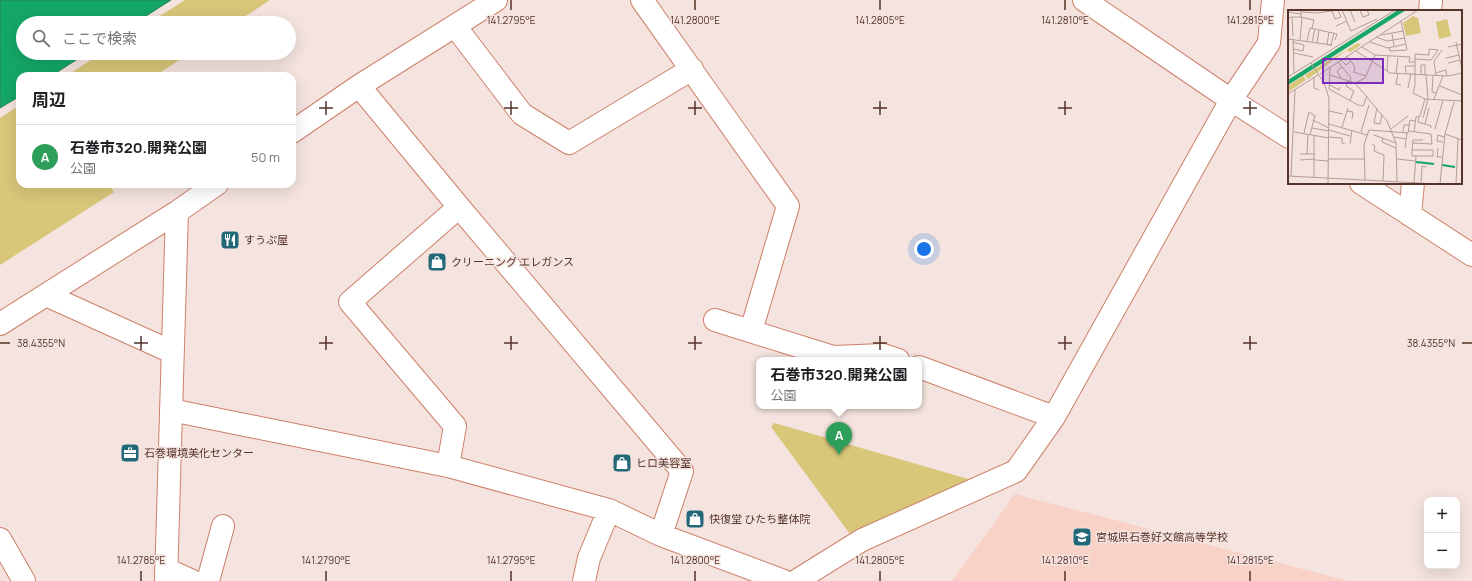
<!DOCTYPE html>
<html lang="ja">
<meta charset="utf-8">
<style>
:root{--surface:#fff;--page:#f2f2f2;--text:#202124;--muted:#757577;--line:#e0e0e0;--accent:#1a73e8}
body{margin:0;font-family:Manrope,"Noto Sans JP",sans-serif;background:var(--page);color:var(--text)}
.controls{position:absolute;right:12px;bottom:12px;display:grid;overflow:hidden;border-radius:8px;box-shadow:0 4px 16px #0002}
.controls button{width:36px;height:36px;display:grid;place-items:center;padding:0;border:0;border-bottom:1px solid var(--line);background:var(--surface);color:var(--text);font:20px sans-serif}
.you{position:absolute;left:924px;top:249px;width:14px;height:14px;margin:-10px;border:3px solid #fff;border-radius:50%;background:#1a73e8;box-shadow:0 0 0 6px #1a73e833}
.badge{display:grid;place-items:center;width:26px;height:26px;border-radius:50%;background:var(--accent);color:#fff;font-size:13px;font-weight:700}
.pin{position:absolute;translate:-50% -33px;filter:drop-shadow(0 1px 2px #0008)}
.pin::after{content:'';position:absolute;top:21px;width:14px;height:12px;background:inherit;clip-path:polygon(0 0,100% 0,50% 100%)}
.popup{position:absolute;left:756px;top:357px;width:166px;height:52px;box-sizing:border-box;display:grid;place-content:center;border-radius:8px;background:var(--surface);filter:drop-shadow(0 1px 3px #0005);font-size:13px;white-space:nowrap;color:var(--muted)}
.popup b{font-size:15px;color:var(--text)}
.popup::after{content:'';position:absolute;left:50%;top:100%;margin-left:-8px;border:8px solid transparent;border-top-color:var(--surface)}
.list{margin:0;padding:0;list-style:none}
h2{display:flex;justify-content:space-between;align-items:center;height:52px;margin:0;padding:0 16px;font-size:17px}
h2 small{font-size:13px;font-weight:400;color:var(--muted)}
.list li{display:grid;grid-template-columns:26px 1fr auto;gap:12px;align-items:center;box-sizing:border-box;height:64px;padding:0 16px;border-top:1px solid var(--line)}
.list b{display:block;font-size:15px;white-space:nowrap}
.list p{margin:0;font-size:13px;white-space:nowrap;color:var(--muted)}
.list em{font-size:13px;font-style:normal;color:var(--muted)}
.icon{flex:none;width:22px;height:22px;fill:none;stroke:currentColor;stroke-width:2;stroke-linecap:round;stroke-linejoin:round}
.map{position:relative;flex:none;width:1472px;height:581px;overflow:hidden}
.search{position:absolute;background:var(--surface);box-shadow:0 4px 16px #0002;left:16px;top:16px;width:280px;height:44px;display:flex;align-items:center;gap:10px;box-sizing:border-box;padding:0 14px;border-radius:22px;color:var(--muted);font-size:15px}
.panel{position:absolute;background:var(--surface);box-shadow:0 4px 16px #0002;left:16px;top:72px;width:280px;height:116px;border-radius:12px}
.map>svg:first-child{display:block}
.built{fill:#f8d2c7}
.green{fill:#d8c679}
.water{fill:#14a767;stroke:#278454}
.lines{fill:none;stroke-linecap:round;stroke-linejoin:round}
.street-casing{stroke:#cd806a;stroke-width:24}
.secondary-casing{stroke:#cd806a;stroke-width:24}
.street{stroke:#fff;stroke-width:22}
.secondary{stroke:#fff;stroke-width:22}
.ticks{fill:none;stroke:#543329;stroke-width:1.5}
.labels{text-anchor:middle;stroke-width:3;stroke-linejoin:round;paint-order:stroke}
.poi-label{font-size:11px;fill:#543329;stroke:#f4e3de;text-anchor:start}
.inset-river{fill:none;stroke:#14a767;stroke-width:2}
.inset-road{fill:none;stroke:#b49d96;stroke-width:1}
.view{fill:#7b2cbf;fill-opacity:0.15;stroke:#7b2cbf;stroke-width:2}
.inset-edge{fill:none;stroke:#543329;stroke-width:2}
.ticks-label{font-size:10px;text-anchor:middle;fill:#543329;stroke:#f4e3de;stroke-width:3;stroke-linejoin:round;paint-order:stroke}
</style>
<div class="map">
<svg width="1472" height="581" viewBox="0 0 1472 581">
<rect width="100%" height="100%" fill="#f4e3de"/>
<!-- built -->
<path class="built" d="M1015,494L1348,581H952Z"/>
<!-- green -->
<path class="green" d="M185,0H270L235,23H149Z
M102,53H190L155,76H66Z
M20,105V184H108L114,192L0,265V118Z
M774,423L792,428L982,483L853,538L771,427Z"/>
<!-- water -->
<path class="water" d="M0,0H171L135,23H23V53H87L51,76H20V96L0,108Z"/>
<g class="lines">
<defs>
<path id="street" d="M642,0L788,206L751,331
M1084,0L1231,100L1289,137
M1430,11L1431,0
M455,26L522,114L569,143L692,69
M359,86L459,207L682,471L661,535
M292,132L359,86L496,0
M1361,183L1472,255
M1410,215L1413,183
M46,295L172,352
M715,320L833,357L883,355L898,360
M0,324L177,212L217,184
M919,367L1054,417
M171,410L448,466L609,510L661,535L784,581
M448,466L455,426L350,302L459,207
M166,569L192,581
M166,581L177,212
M208,581L223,526
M584,581L589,558L609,510
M796,581L862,540L1016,471L1054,417L1231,100L1269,43L1273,0"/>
<path id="secondary" d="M0,539L24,581"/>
</defs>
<!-- street casing -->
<use href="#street" class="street-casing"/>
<!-- secondary casing -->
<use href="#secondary" class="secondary-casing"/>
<!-- street -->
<use href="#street" class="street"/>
<!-- secondary -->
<use href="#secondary" class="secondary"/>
</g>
<!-- ticks -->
<path class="ticks" d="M511,0V10M695,0V10M880,0V10M1065,0V10M1250,0V10M326,101V115M511,101V115M695,101V115M880,101V115M1065,101V115M1250,101V115M319,108H333M504,108H518M688,108H702M873,108H887M1058,108H1072M1243,108H1257M141,336V350M326,336V350M511,336V350M695,336V350M880,336V350M1065,336V350M1250,336V350M0,343H10M134,343H148M319,343H333M504,343H518M688,343H702M873,343H887M1058,343H1072M1243,343H1257M1462,343H1472M141,571V581M326,571V581M511,571V581M695,571V581M880,571V581M1065,571V581M1250,571V581"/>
<!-- icons -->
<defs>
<symbol id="restaurant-square" viewBox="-11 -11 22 22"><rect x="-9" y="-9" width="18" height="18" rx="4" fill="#236878" stroke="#f4e3de"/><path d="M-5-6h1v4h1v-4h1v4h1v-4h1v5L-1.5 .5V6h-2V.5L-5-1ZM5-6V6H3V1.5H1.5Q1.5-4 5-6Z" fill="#fff"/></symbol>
<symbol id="shop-square" viewBox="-11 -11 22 22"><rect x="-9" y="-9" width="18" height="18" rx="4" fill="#236878" stroke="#f4e3de"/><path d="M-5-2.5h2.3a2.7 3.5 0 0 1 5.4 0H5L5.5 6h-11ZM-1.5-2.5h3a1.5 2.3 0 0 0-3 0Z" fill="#fff"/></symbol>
<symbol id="office-square" viewBox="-11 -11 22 22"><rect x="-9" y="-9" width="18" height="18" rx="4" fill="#236878" stroke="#f4e3de"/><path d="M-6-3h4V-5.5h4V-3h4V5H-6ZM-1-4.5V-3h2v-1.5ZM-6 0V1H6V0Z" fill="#fff"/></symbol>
<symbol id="school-square" viewBox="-11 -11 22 22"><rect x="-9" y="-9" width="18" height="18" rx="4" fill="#236878" stroke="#f4e3de"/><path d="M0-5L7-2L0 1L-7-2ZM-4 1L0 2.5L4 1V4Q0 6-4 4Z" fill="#fff"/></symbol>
</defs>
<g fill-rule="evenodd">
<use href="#restaurant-square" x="219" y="229" width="22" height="22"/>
<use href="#shop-square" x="426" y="251" width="22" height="22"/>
<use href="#office-square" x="119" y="442" width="22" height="22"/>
<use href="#shop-square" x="611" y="452" width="22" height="22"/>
<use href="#shop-square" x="684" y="508" width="22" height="22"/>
<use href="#school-square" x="1071" y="526" width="22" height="22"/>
</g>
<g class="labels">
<!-- poi labels -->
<g class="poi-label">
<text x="244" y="244">すうぷ屋</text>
<text x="451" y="266">クリーニング エレガンス</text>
<text x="144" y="457">石巻環境美化センター</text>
<text x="636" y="467">ヒロ美容室</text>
<text x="709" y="523">快復堂 ひたち整体院</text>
<text x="1096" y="541">宮城県石巻好文館高等学校</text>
</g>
</g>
<!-- overview -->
<g transform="translate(1288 10)">
<rect width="174" height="174" fill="#f4e3de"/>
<path d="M125,6L130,8L133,23L118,26L115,13ZM159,9L163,26L151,29L148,12ZM70,33L73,35L62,42L59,40L20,69L17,65ZM15,66L18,70L0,82V76Z" fill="#d8c679"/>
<path d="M110,0H118L0,75V70Z" fill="#14a767"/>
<path class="inset-river" d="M128,152L146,154M154,155L167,157"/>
<path class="inset-road" d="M54,0L63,21L89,9M62,0L67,12M72,0L75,7L81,5L79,0M44,1L47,9L53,7L50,0M0,2L13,4M13,2L29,3L51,0M4,7H13V1M13,7L26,10L24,18M0,8L4,7L5,26M48,16L59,11M104,24L106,36M93,25L115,21M88,27L99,31L117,28M0,29L44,35H41M5,29L6,63M12,30L14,7M19,31L22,18L49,24L47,30M5,32L16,35L15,41L6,39M24,32L27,19M82,32L100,38L118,34M168,32L174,59M29,33L31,20M39,35L41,22M43,35L46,23M74,37L87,45M101,37L102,41L119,40L113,11M160,37L174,34M68,41L102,63L160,66L174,63M6,43L25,47M59,46L67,57L66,62M158,48L171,45M127,49L143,50L150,40L141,39V45L127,44V76L125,83L137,89L174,91M53,50L58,55L63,51M50,52L63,68L62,71M23,53L36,73L41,88L40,174M160,53L172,50M99,61L100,45M65,62L78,66M108,63L110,48M110,63L108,74L113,75M118,63L117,56H127M148,63L158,60L159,66M32,64L130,0M42,65L67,73L99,111L108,133L109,171M133,65V55H137V65M145,66L144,82L148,83M148,66L146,51L154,40M0,67L107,0M26,67V78L31,80M53,68L49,61L54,57M60,70L58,76L66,81L62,90M67,73L77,68L87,45L122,47L121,52H127M42,75L51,80L52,77M152,76L174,85M120,78L123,63M41,79L70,95L75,96L79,86M41,79L42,57M0,84L30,65M146,89L155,66M89,98L86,113L92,114L94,105M41,101L55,104M59,101L65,102L64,109M131,107L130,112L143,116V118M135,108L140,89L138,65M25,110L41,118M41,114L79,125M137,114L141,98M54,117L60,98M24,118L41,121M103,119L120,106M147,119L155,90M41,120L62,126M121,121L143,124L144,134L125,133M6,122L41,128M73,122L81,95M115,122L116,115H121M126,122L128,107L132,106L137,89M16,123L21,102L27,106M157,124L174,130M22,125L27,105M86,125L108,133M26,126V168M41,127L54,128V133L57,134M106,127L118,129M95,128L94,132L108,138M155,132L149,131L150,125L156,127M62,134L64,120M84,134L87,136L86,141L96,145L95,171M117,138L119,122M150,138L149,147H154M124,140H145V146H124V140L125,130H135M12,144H27M19,144L20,124M40,149H77M109,149L127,151M12,150L27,149M27,150L40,151M0,166L150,174M3,166L7,80M77,170L76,135L81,120L120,123L122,110L127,111M133,172L134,156L138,157M126,173L128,146M152,174L157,124L166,92M168,174L170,129"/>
<path class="view" d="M35,49H95V73H35Z"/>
<rect width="174" height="174" class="inset-edge"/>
</g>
<g class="ticks-label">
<text x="511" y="24">141.2795°E</text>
<text x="695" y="24">141.2800°E</text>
<text x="880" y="24">141.2805°E</text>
<text x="1065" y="24">141.2810°E</text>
<text x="1250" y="24">141.2815°E</text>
<text x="41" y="347">38.4355°N</text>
<text x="1431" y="347">38.4355°N</text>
<text x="141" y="564">141.2785°E</text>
<text x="326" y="564">141.2790°E</text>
<text x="511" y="564">141.2795°E</text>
<text x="695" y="564">141.2800°E</text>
<text x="880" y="564">141.2805°E</text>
<text x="1065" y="564">141.2810°E</text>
<text x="1250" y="564">141.2815°E</text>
</g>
</svg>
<div class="controls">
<button>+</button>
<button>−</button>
</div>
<div class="you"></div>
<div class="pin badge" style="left:839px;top:455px;background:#2e9e5b">A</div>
<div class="popup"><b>石巻市320.開発公園</b>公園</div>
<div class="search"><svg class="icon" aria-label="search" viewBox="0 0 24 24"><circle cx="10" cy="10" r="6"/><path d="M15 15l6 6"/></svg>ここで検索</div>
<section class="panel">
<h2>周辺<small></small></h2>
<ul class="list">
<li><span class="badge" style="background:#2e9e5b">A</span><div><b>石巻市320.開発公園</b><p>公園</p></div><em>50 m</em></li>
</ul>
</section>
</div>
